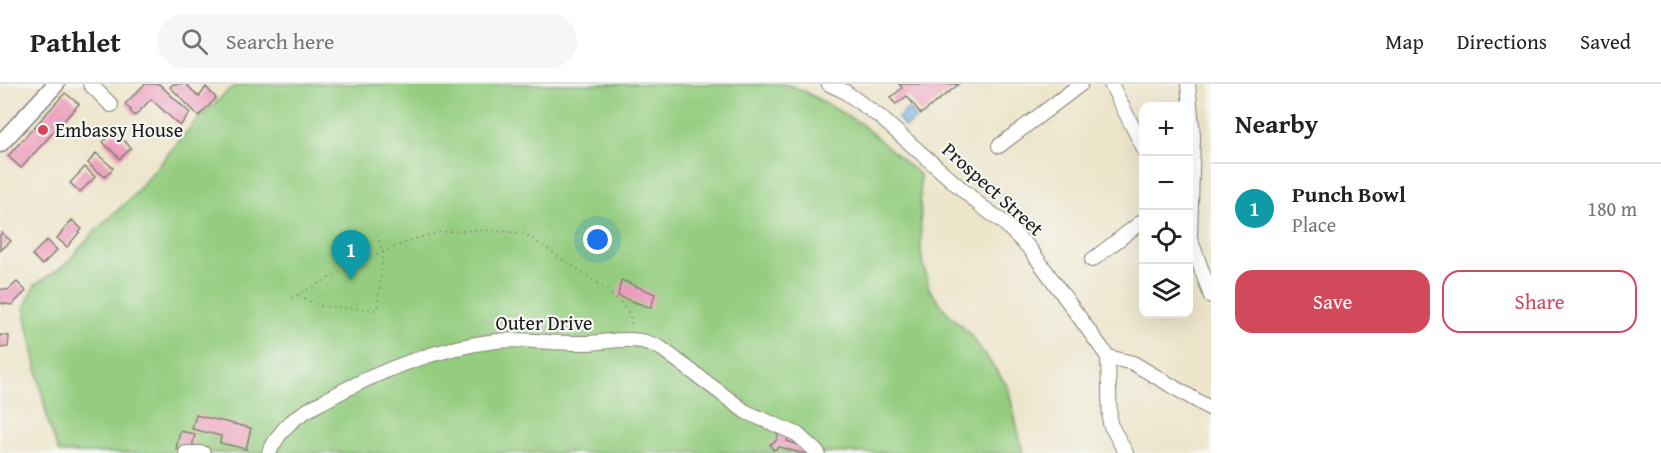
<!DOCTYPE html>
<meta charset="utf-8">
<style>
:root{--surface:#fff;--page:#f6f6f6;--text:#222;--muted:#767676;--line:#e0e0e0;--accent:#d1495b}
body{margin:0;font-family:"Gentium Book Plus",serif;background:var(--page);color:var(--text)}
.controls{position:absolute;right:18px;top:18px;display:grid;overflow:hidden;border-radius:12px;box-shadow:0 6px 24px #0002}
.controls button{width:54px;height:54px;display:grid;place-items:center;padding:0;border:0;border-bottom:2px solid var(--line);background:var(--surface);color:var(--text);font:30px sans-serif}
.you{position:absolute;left:598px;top:156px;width:21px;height:21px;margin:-15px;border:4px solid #fff;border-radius:50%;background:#1a73e8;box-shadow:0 0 0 9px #1a73e833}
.badge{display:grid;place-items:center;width:39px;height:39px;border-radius:50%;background:var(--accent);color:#fff;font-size:20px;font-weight:700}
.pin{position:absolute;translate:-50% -50px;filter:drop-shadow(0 2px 3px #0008)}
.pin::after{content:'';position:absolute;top:32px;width:21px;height:18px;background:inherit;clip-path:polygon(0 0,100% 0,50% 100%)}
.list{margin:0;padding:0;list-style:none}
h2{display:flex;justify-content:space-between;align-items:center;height:78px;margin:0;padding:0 24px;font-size:26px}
h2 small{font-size:20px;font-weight:400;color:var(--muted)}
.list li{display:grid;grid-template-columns:39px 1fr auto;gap:18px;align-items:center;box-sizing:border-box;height:90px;padding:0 24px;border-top:2px solid var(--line)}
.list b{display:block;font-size:22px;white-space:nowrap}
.list p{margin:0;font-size:20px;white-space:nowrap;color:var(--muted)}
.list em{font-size:20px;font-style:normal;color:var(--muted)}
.actions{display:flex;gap:12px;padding:18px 24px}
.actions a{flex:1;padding:14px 0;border:2px solid var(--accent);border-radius:18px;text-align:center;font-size:21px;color:var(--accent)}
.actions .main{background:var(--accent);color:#fff}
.icon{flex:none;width:33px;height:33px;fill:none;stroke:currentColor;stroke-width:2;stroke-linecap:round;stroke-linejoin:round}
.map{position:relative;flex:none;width:1211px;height:369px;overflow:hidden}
header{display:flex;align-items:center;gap:36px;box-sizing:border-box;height:84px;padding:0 30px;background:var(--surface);border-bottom:2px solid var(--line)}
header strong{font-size:28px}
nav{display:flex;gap:33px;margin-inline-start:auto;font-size:21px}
.search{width:420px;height:54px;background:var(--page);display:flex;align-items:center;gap:15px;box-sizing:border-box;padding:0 21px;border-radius:33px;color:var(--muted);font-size:22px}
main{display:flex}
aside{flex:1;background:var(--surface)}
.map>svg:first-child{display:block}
.green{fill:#94cd80;stroke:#58744e;stroke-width:1.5}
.water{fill:#81baf2;stroke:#4e6b87;stroke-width:1.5}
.building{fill:#ec9bbb}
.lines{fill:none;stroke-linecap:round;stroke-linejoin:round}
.minor-casing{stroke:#848073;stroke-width:16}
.major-casing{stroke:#848073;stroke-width:19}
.path{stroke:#848073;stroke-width:1.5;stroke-dasharray:1.5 4.5;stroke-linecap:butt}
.minor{stroke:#fff;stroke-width:14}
.major{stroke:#fff;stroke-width:16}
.poi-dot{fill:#d1495b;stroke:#f6f6f2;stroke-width:2}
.labels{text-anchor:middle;stroke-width:4.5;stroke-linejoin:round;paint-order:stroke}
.poi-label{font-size:20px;fill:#1c1c1c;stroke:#f6f6f2;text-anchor:start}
.street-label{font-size:20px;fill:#1c1c1c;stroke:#f6f6f2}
</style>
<header>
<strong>Pathlet</strong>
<div class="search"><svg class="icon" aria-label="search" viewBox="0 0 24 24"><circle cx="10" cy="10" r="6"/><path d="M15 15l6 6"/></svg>Search here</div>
<nav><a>Map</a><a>Directions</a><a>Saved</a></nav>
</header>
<main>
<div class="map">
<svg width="1211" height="369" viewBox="0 0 1211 369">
<rect width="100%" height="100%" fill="#f6f6f2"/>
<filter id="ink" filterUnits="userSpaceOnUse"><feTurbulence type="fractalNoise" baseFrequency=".0167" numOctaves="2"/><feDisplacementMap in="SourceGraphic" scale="12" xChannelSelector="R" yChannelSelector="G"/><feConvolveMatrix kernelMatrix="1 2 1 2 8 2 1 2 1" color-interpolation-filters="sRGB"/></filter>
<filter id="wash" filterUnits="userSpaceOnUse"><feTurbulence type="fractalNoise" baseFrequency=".008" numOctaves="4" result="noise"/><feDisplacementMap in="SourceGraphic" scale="24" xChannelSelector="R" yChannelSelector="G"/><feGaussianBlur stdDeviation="1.35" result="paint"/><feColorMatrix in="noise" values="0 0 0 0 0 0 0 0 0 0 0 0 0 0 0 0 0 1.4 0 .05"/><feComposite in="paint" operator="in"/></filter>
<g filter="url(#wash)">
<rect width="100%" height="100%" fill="#ede5ca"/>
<!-- green -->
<path class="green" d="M240,0H785L802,6L860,39L920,91L921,168L929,205L947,228L970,250L1008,303L1023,369H59L48,338L24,224L35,201L66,180L95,147L132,113L194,39L229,6Z"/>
<!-- water -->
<path class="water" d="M908,25L916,34L905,43L898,34Z"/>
<g id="blocks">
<!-- building -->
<path class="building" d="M145,0H159L190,29L180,42L151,15L135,32L130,27L131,26L125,20Z
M173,0H186L199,13L206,3L216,14L199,32L170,3Z
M899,0H959L921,30L907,12L896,20L890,14L902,4Z
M65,9L79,20L21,84L8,72Z
M115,47L131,64L120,75L103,58Z
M96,69L113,84L105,93L99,88L98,89L88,79Z
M85,83L95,93L80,108L70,99Z
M72,136L82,145L67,163L57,154Z
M2,149L11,157L0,167V151Z
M47,156L57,166L42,181L32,171Z
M621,196L655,210L651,224L618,212Z
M17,198L26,207L12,221L0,219V205L8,206Z
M0,251L9,252L8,263L0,264Z
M196,331L251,344L246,365L220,359L221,352L192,345Z
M180,347L195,350L191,368L176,365Z
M780,347L790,350L787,357L807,364L809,369H800L780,363L773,366L770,360L776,357Z"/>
</g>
</g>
<g filter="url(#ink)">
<use href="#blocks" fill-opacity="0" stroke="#848073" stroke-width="1.5"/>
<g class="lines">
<defs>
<path id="minor" d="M90,0L111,21
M829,0L844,7L880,33L981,122L1003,138L1030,165L1108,273L1110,340L1126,369
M1111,0L1144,65
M1188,0L1193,52L1190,154L1211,212
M999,62L1081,0
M1092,176L1144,136
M1108,273L1133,279L1211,325
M186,369H203
M269,369C274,358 281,347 290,339C299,330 313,323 324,317C376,288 436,264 496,257C524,254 554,260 582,259C610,259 637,249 662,265L746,328L797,350L818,369"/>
<path id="major" d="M0,60L56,0"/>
</defs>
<!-- minor casing -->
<use href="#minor" class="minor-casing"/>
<!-- major casing -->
<use href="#major" class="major-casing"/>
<!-- path -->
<path class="path" d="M299,211L319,222L377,226L383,170L378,151
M291,214L358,179L414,155L440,148L478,146L524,149L603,203L621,219L630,231L632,243"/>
<!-- minor -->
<use href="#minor" class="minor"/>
<!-- major -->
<use href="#major" class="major"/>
</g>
</g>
<!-- markers -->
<circle class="poi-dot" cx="43" cy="46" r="6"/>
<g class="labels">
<!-- poi labels -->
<g class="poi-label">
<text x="55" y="53">Embassy House</text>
</g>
<!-- street labels -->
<g class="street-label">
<text transform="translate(993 105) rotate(42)" y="7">Prospect Street</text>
<text x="544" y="246">Outer Drive</text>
</g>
</g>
</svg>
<div class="controls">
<button>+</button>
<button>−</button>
<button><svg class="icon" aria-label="locate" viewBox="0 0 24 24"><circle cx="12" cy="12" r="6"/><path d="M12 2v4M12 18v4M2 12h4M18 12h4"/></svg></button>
<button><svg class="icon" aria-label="layers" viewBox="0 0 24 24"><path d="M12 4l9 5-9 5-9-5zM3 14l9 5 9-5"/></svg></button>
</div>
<div class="you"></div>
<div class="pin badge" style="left:351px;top:196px;background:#0f9aa8">1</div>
</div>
<aside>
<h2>Nearby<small></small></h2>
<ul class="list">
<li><span class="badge" style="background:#0f9aa8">1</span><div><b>Punch Bowl</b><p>Place</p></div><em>180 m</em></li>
</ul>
<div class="actions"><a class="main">Save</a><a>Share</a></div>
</aside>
</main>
